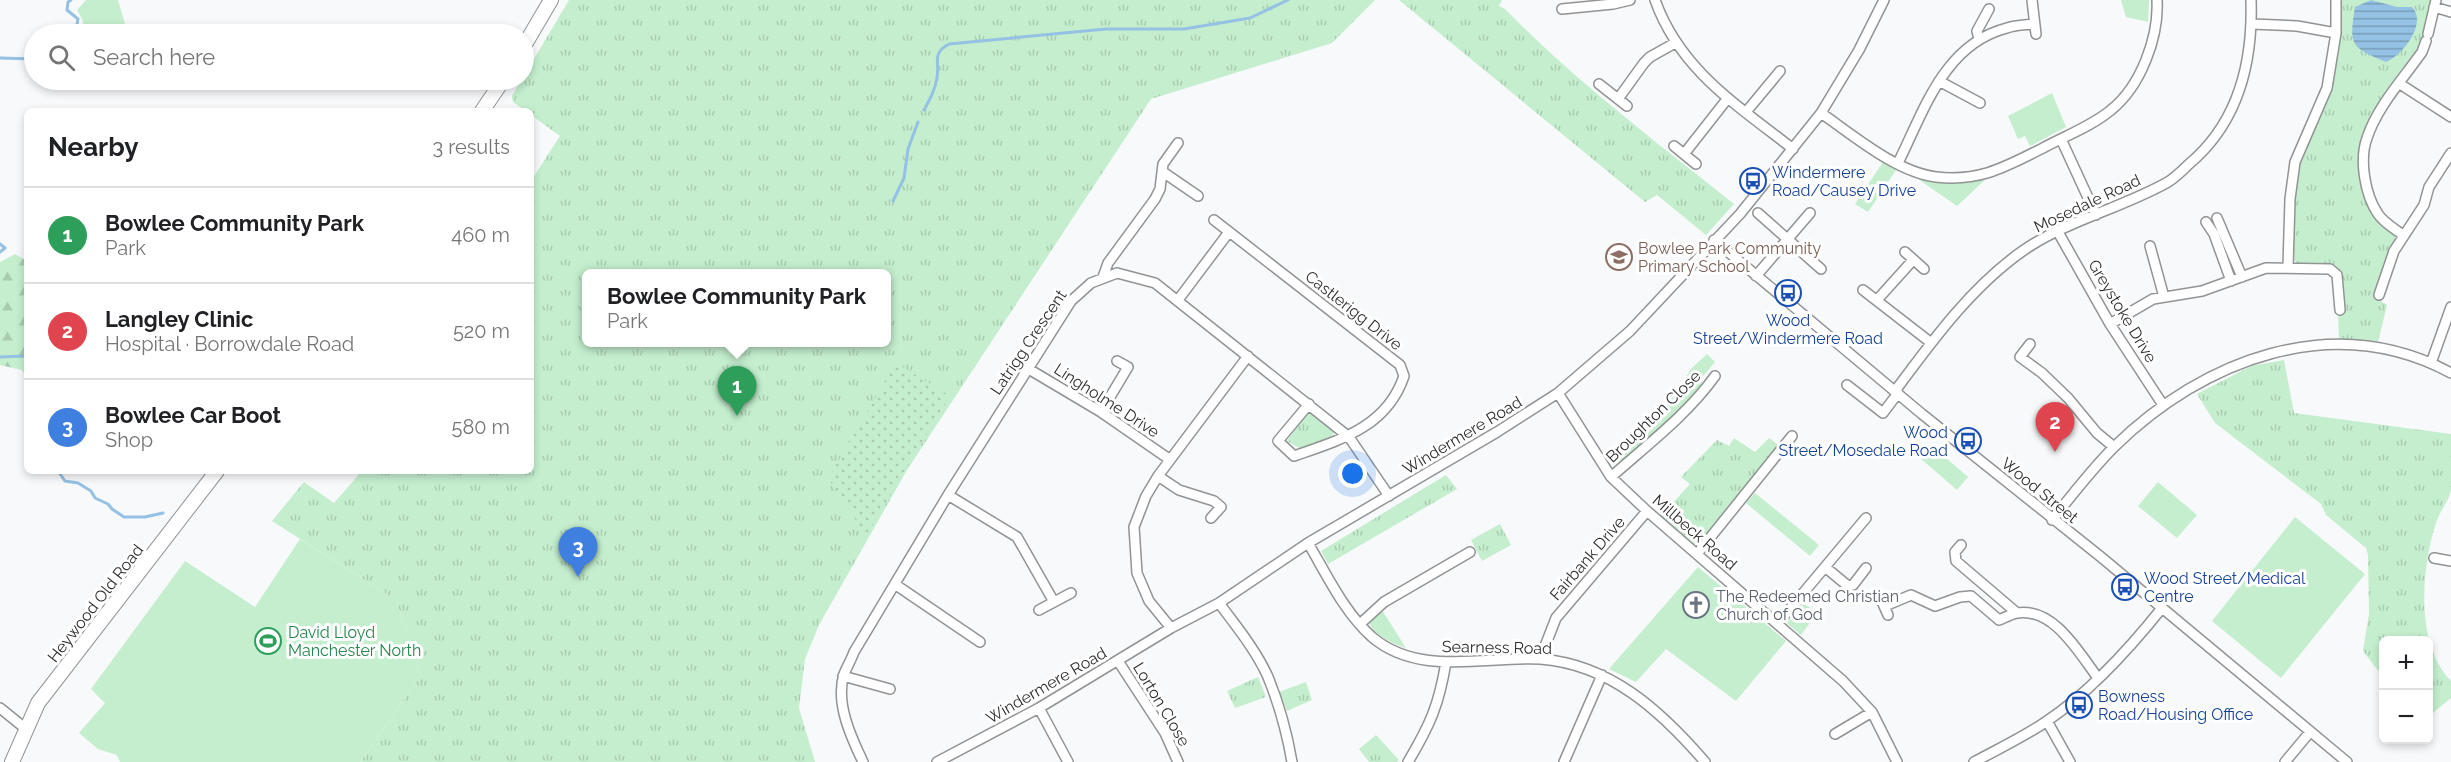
<!DOCTYPE html>
<meta charset="utf-8">
<style>
:root{--surface:#fff;--page:#f6f6f6;--text:#202124;--muted:#757577;--line:#e0e0e0;--accent:#b11e47}
body{margin:0;font-family:Raleway,sans-serif;background:var(--page);color:var(--text)}
.controls{position:absolute;right:18px;bottom:18px;display:grid;overflow:hidden;border-radius:9px;box-shadow:0 3px 9px #0003}
.controls button{width:54px;height:54px;display:grid;place-items:center;padding:0;border:0;border-bottom:2px solid var(--line);background:var(--surface);color:var(--text);font:30px sans-serif}
.you{position:absolute;left:1353px;top:474px;width:21px;height:21px;margin:-15px;border:4px solid #fff;border-radius:50%;background:#1a73e8;box-shadow:0 0 0 9px #1a73e833}
.badge{display:grid;place-items:center;width:39px;height:39px;border-radius:50%;background:var(--accent);color:#fff;font-size:20px;font-weight:700}
.pin{position:absolute;translate:-50% -50px;filter:drop-shadow(0 2px 3px #0008)}
.pin::after{content:'';position:absolute;top:32px;width:21px;height:18px;background:inherit;clip-path:polygon(0 0,100% 0,50% 100%)}
.popup{position:absolute;left:582px;top:269px;width:309px;height:78px;box-sizing:border-box;display:grid;place-content:center;border-radius:9px;background:var(--surface);filter:drop-shadow(0 2px 4px #0005);font-size:20px;white-space:nowrap;color:var(--muted)}
.popup b{font-size:22px;color:var(--text)}
.popup::after{content:'';position:absolute;left:50%;top:100%;margin-left:-12px;border:12px solid transparent;border-top-color:var(--surface)}
.list{margin:0;padding:0;list-style:none}
h2{display:flex;justify-content:space-between;align-items:center;height:78px;margin:0;padding:0 24px;font-size:26px}
h2 small{font-size:20px;font-weight:400;color:var(--muted)}
.list li{display:grid;grid-template-columns:39px 1fr auto;gap:18px;align-items:center;box-sizing:border-box;height:96px;padding:0 24px;border-top:2px solid var(--line)}
.list b{display:block;font-size:22px;white-space:nowrap}
.list p{margin:0;font-size:20px;white-space:nowrap;color:var(--muted)}
.list em{font-size:20px;font-style:normal;color:var(--muted)}
.icon{flex:none;width:33px;height:33px;fill:none;stroke:currentColor;stroke-width:2;stroke-linecap:round;stroke-linejoin:round}
.map{position:relative;flex:none;width:2451px;height:762px;overflow:hidden}
.search{position:absolute;background:var(--surface);box-shadow:0 3px 9px #0003;left:24px;top:24px;width:510px;height:66px;display:flex;align-items:center;gap:15px;box-sizing:border-box;padding:0 21px;border-radius:33px;color:var(--muted);font-size:22px}
.panel{position:absolute;background:var(--surface);box-shadow:0 3px 9px #0003;left:24px;top:108px;width:510px;height:366px;border-radius:9px}
.map>svg:first-child{display:block}
.grass{fill:#c4eece}
.forest{fill:url(#forest-firs)}
.park{fill:url(#park-tufts);fill-rule:evenodd}
.garden{fill:url(#garden-dots)}
.water{fill:url(#water-rules)}
.lines{fill:none;stroke-linecap:round;stroke-linejoin:round}
.stream{stroke:#94c1e4;stroke-width:3}
.minor-casing{stroke:#929395;stroke-width:12}
.primary-casing{stroke:#929395;stroke-width:16}
.minor{stroke:#fff;stroke-width:9}
.primary{stroke:#fff;stroke-width:14}
.labels{text-anchor:middle;stroke-width:6;stroke-linejoin:round;paint-order:stroke}
.transit-label{font-size:16px;fill:#164399;stroke:#fff;text-anchor:start}
.street-label{font-size:16px;fill:#2e2e2f;stroke:#fff}
.education-label{font-size:16px;fill:#785e54;stroke:#fff;text-anchor:start}
.worship-label{font-size:16px;fill:#5b616d;stroke:#fff;text-anchor:start}
.leisure-label{font-size:16px;fill:#27864d;stroke:#fff;text-anchor:start}
</style>
<div class="map">
<svg width="2451" height="762" viewBox="0 0 2451 762">
<defs>
<pattern id="forest-firs" width="22" height="20" patternUnits="userSpaceOnUse" patternTransform="scale(1.5)"><rect width="22" height="20" fill="#c4eece"/><path d="M5 1l3.5 6h-7zM16 11l3.5 6h-7z" fill="#a9ccb1"/></pattern>
<pattern id="park-tufts" width="24" height="20" patternUnits="userSpaceOnUse" patternTransform="scale(1.5)"><rect width="24" height="20" fill="#c4eece"/><path d="M3 7l-1-3M5 7V3M7 7l1-3M15 17l-1-3M17 17v-4M19 17l1-3" fill="none" stroke="#a9ccb1"/></pattern>
<pattern id="garden-dots" width="8" height="8" patternUnits="userSpaceOnUse" patternTransform="scale(1.5)"><rect width="8" height="8" fill="#c4eece"/><path d="M2 2h.1M6 6h.1" fill="none" stroke="#a9ccb1" stroke-width="1.8" stroke-linecap="round"/></pattern>
<pattern id="water-rules" width="6" height="5" patternUnits="userSpaceOnUse" patternTransform="scale(1.5)"><rect width="6" height="5" fill="#94c1e4"/><path d="M0 2.5h6" fill="none" stroke="#799db9"/></pattern>
</defs>
<rect width="100%" height="100%" fill="#f8f9fb"/>
<!-- grass -->
<path class="grass" d="M86,0H118L128,34H82L83,21L77,10Z
M2121,0H2149L2148,22L2126,17Z
M2052,93L2066,127L2030,146L2025,136L2018,139L2008,116Z
M1883,162L1896,170L1868,212L1855,204Z
M1918,179L1954,183L1985,180L1957,206Z
M1707,354L1715,362L1700,380L1703,384L1667,421L1618,464L1610,465L1602,458L1676,395L1690,370Z
M1930,444L1968,477L1957,490L1920,458Z
M2158,482L2197,515L2177,538L2138,506Z
M1755,493L1819,545L1810,556L1746,503Z
M2295,517L2365,574L2281,678L2212,621Z
M300,539L396,600L421,675L360,762H120L117,755L98,749L79,733L105,703L91,689L185,561L255,607Z
M1698,567L1786,641L1736,701L1666,649L1636,682L1609,669Z
M1803,603L1817,613L1801,635L1787,623Z
M1382,610L1406,648C1394,644 1374,636 1369,622Z"/>
<!-- forest -->
<path class="forest" d="M15,254L27,261V373L25,375L22,370L0,365V262Z"/>
<!-- park -->
<path class="park" d="M569,0H1375L1332,43L1151,99L907,470L819,625L805,659L799,708L815,762H360L421,675L396,600L272,521L304,482L334,503L362,471H531V181L560,136L531,115V111H526L513,102L512,96ZM587,274H887V342H587Z
M1399,0H1502L1499,6L1505,9C1575,81 1655,141 1734,204L1706,235L1657,195L1645,202Z
M2341,0H2432L2423,37L2415,55L2373,117L2360,145L2364,194L2378,222L2395,234L2396,240L2385,260L2374,297L2387,305L2378,342L2339,339L2338,315L2344,313C2341,266 2349,263 2297,264L2293,258L2296,184L2300,163L2334,71L2341,26Z
M2284,360L2294,413L2451,434C2451,452 2451,472 2451,490C2449,501 2439,512 2436,523C2421,569 2415,644 2451,681V698L2429,716L2428,640H2384L2383,677L2363,651L2369,614L2368,555L2366,548L2326,515L2321,504L2215,423L2197,394L2251,366Z
M1310,409L1335,431L1331,437L1301,449L1287,441Z
M1734,438L1755,452L1769,438L1780,446L1704,541L1694,544L1661,516L1690,484L1681,477L1717,440L1729,446Z
M1446,475L1457,489L1328,564L1321,551Z
M1500,524L1511,545L1482,561L1471,540Z
M1258,677L1266,697L1235,708L1227,691Z
M1306,682L1312,700L1287,711L1279,692Z
M1376,735L1399,760L1397,762H1369L1359,749Z"/>
<!-- garden -->
<path class="garden" d="M896,363L950,396L866,536L828,478Z"/>
<!-- water -->
<path class="water" d="M2371,0L2397,7H2412C2428,23 2402,56 2386,62C2350,47 2349,45 2355,7Z"/>
<g class="lines">
<!-- stream -->
<path class="stream" d="M71,0L68,2L67,10L78,19L75,34
M0,58L34,59
M924,110C930,99 935,90 937,78C940,61 931,54 949,44L1106,29H1184L1250,18L1288,0
M893,201L904,178L908,149L918,122
M0,244L5,248L0,252
M0,357L25,356L27,360
M58,471L65,481L78,483L91,491L95,498L108,504L112,509L124,517H145L163,513"/>
<defs>
<path id="minor" d="M1655,0C1680,70 1737,105 1793,149
M2032,0L2036,34
M2434,7L2451,12
M1562,9L1613,4L1630,0
M2252,24L2297,26L2336,33
M2428,34L2436,0
M1979,39L1977,31L1989,9
M1939,81L1980,103
M1599,84L1627,106
M2400,84L2451,117
M1618,99L1644,63L1650,57L1675,43
M1746,112L1780,71
M1821,113C1853,135 1896,172 1936,177C1980,182 2005,167 2043,148C2065,136 2092,126 2111,110C2141,86 2159,37 2157,0
M2061,139L2096,215
M1674,146L1696,164
M1684,154L1728,98
M1898,163C1924,111 1944,44 2007,28C2015,25 2025,25 2034,24
M1163,172L1198,196
M1758,213L1821,269
M2217,218L2242,277
M1214,220L1400,365L1404,376C1387,427 1340,440 1294,456L1278,441L1309,404
M2206,222L2214,234L2231,281
M2058,232L2110,324L2163,405
M2403,235C2395,229 2384,223 2378,214C2365,195 2359,160 2367,138C2377,107 2403,79 2422,52L2426,41
M1714,240L1922,414L2101,557L2347,762
M2150,246L2164,297
M1905,252L1924,269
M2288,267L2290,199L2295,162L2327,88L2336,33V0
M1756,276L1810,213
M1103,277L1108,263L1155,199L1160,189L1163,164L1178,143
M1863,290L1930,342
M2379,295L2394,251L2424,205L2429,187L2451,153
M1178,300L1229,232
M1877,300L1913,260
M2110,324L2153,299L2202,291L2266,268L2330,269L2337,275L2340,310
M2030,344L2020,357L2042,373L2068,398L2097,433L2114,447
M2431,363L2451,307
M1027,368L1101,412L1169,459
M1847,385L1883,413L1898,393
M1895,391C1932,341 1972,286 2024,250C2068,220 2122,208 2168,182C2176,177 2183,170 2189,164C2238,123 2253,62 2251,0
M1558,393L1611,477L1647,511L1843,681L1872,712L1897,762
M1101,412L1128,367L1117,361
M1158,476L1179,490L1214,501L1221,507L1211,518
M1611,477C1647,445 1687,415 1715,376
M948,495L1017,537L1054,602L1071,593
M2052,520C2072,495 2092,469 2114,447C2204,359 2333,310 2451,373
M1308,543C1327,575 1344,612 1372,637C1419,677 1485,656 1540,659C1610,664 1661,711 1705,762
M1961,545L1955,552L1956,561L2017,613
M1697,554L1792,436
M2434,558L2451,561
M1825,567L1848,586L1853,585L1866,568
M896,585L980,642
M1880,597L1888,615
M1219,603C1236,626 1256,650 1268,677C1279,704 1287,733 1292,762
M1885,606L1911,595L1935,606L1960,597L1971,596L1999,620C2004,618 2011,614 2017,613C2054,607 2079,653 2098,678
M1039,610L1054,602
M1778,623L1866,518
M1360,624L1384,602L1470,552
M1171,628L1149,601L1137,573L1134,527L1146,496L1158,476L1248,356
M1540,659L1556,618L1647,511
M1118,661L1165,733L1178,762
M843,676L890,689
M0,708L26,729
M1039,708L1068,762
M2047,721L2070,762
M1835,734L1872,712
M863,762C851,737 835,703 844,674C847,667 851,660 854,652L948,495L1071,301L1091,283L1117,273L1155,283L1349,437L1389,496
M937,762L1039,708L1171,628L1219,603L1308,543L1497,432L1558,393L1630,331L1740,214L1821,113L1859,50L1884,0
M1408,762C1430,725 1439,705 1446,662
M1564,762L1602,675
M1974,762C1998,749 2024,737 2047,721C2090,692 2130,648 2162,608
M2285,762L2310,732"/>
<path id="primary" d="M524,46L551,0
M482,111L503,80
M12,762L38,703L217,471"/>
</defs>
<!-- minor casing -->
<use href="#minor" class="minor-casing"/>
<!-- primary casing -->
<use href="#primary" class="primary-casing"/>
<!-- minor -->
<use href="#minor" class="minor"/>
<!-- primary -->
<use href="#primary" class="primary"/>
</g>
<!-- icons -->
<defs>
<symbol id="bus-ring" viewBox="-11 -11 22 22"><circle r="9.5" fill="#fff" stroke="#1a4fb4" stroke-width="1.5"/><path d="M-5-6H5V4H4V6H2V4H-2V6H-4V4H-5ZM-3.5-4V0h7V-4ZM-3.5 1.2v1.5H-2V1.2ZM2 1.2v1.5H3.5V1.2Z" fill="#1a4fb4"/></symbol>
<symbol id="school-ring" viewBox="-11 -11 22 22"><circle r="9.5" fill="#fff" stroke="#8d6e63" stroke-width="1.5"/><path d="M0-5L7-2L0 1L-7-2ZM-4 1L0 2.5L4 1V4Q0 6-4 4Z" fill="#8d6e63"/></symbol>
<symbol id="church-ring" viewBox="-11 -11 22 22"><circle r="9.5" fill="#fff" stroke="#6b7280" stroke-width="1.5"/><path d="M-1.2-6h2.4v3.5h3.3v2.4h-3.3V6h-2.4V-.1h-3.3v-2.4h3.3Z" fill="#6b7280"/></symbol>
<symbol id="stadium-ring" viewBox="-11 -11 22 22"><circle r="9.5" fill="#fff" stroke="#2e9e5b" stroke-width="1.5"/><path d="M0-5a6.5 5 0 1 0 0 10a6.5 5 0 1 0 0-10ZM-3.5-1.8h7v3.6h-7Z" fill="#2e9e5b"/></symbol>
</defs>
<g fill-rule="evenodd">
<use href="#bus-ring" x="1738" y="166" width="30" height="30"/>
<use href="#school-ring" x="1604" y="242" width="30" height="30"/>
<use href="#bus-ring" x="1773" y="278" width="30" height="30"/>
<use href="#bus-ring" x="1953" y="426" width="30" height="30"/>
<use href="#bus-ring" x="2110" y="572" width="30" height="30"/>
<use href="#church-ring" x="1681" y="590" width="30" height="30"/>
<use href="#stadium-ring" x="253" y="626" width="30" height="30"/>
<use href="#bus-ring" x="2064" y="690" width="30" height="30"/>
</g>
<g class="labels">
<!-- transit labels -->
<g class="transit-label">
<text x="1772" y="178">Windermere<tspan x="1772" dy="18">Road/Causey Drive</tspan></text>
<text x="1788" y="326" text-anchor="middle">Wood<tspan x="1788" dy="18">Street/Windermere Road</tspan></text>
<text x="1948" y="438" text-anchor="end">Wood<tspan x="1948" dy="18">Street/Mosedale Road</tspan></text>
<text x="2144" y="584">Wood Street/Medical<tspan x="2144" dy="18">Centre</tspan></text>
<text x="2098" y="702">Bowness<tspan x="2098" dy="18">Road/Housing Office</tspan></text>
</g>
<!-- street labels -->
<g class="street-label">
<text transform="translate(2087 203) rotate(-25)" y="6">Mosedale Road</text>
<text transform="translate(1354 310) rotate(38)" y="6">Castlerigg Drive</text>
<text transform="translate(2123 311) rotate(59)" y="6">Greystoke Drive</text>
<text transform="translate(1028 342) rotate(-56)" y="6">Latrigg Crescent</text>
<text transform="translate(1107 400) rotate(33)" y="6">Lingholme Drive</text>
<text transform="translate(1653 416) rotate(-44)" y="6">Broughton Close</text>
<text transform="translate(1462 435) rotate(-31)" y="6">Windermere Road</text>
<text transform="translate(2040 490) rotate(39)" y="6">Wood Street</text>
<text transform="translate(1695 532) rotate(41)" y="6">Millbeck Road</text>
<text transform="translate(1587 558) rotate(-49)" y="6">Fairbank Drive</text>
<text transform="translate(95 603) rotate(-52)" y="6">Heywood Old Road</text>
<text transform="translate(1497 647) rotate(1)" y="6">Searness Road</text>
<text transform="translate(1046 685) rotate(-30)" y="6">Windermere Road</text>
<text transform="translate(1162 704) rotate(59)" y="6">Lorton Close</text>
</g>
<!-- education labels -->
<g class="education-label">
<text x="1638" y="254">Bowlee Park Community<tspan x="1638" dy="18">Primary School</tspan></text>
</g>
<!-- worship labels -->
<g class="worship-label">
<text x="1716" y="602">The Redeemed Christian<tspan x="1716" dy="18">Church of God</tspan></text>
</g>
<!-- leisure labels -->
<g class="leisure-label">
<text x="288" y="638">David Lloyd<tspan x="288" dy="18">Manchester North</tspan></text>
</g>
</g>
</svg>
<div class="controls">
<button>+</button>
<button>−</button>
</div>
<div class="you"></div>
<div class="pin badge" style="left:737px;top:416px;background:#2e9e5b">1</div>
<div class="popup"><b>Bowlee Community Park</b>Park</div>
<div class="pin badge" style="left:2055px;top:452px;background:#e0444e">2</div>
<div class="pin badge" style="left:578px;top:577px;background:#3f7fe0">3</div>
<div class="search"><svg class="icon" aria-label="search" viewBox="0 0 24 24"><circle cx="10" cy="10" r="6"/><path d="M15 15l6 6"/></svg>Search here</div>
<section class="panel">
<h2>Nearby<small>3 results</small></h2>
<ul class="list">
<li><span class="badge" style="background:#2e9e5b">1</span><div><b>Bowlee Community Park</b><p>Park</p></div><em>460 m</em></li>
<li><span class="badge" style="background:#e0444e">2</span><div><b>Langley Clinic</b><p>Hospital · Borrowdale Road</p></div><em>520 m</em></li>
<li><span class="badge" style="background:#3f7fe0">3</span><div><b>Bowlee Car Boot</b><p>Shop</p></div><em>580 m</em></li>
</ul>
</section>
</div>
